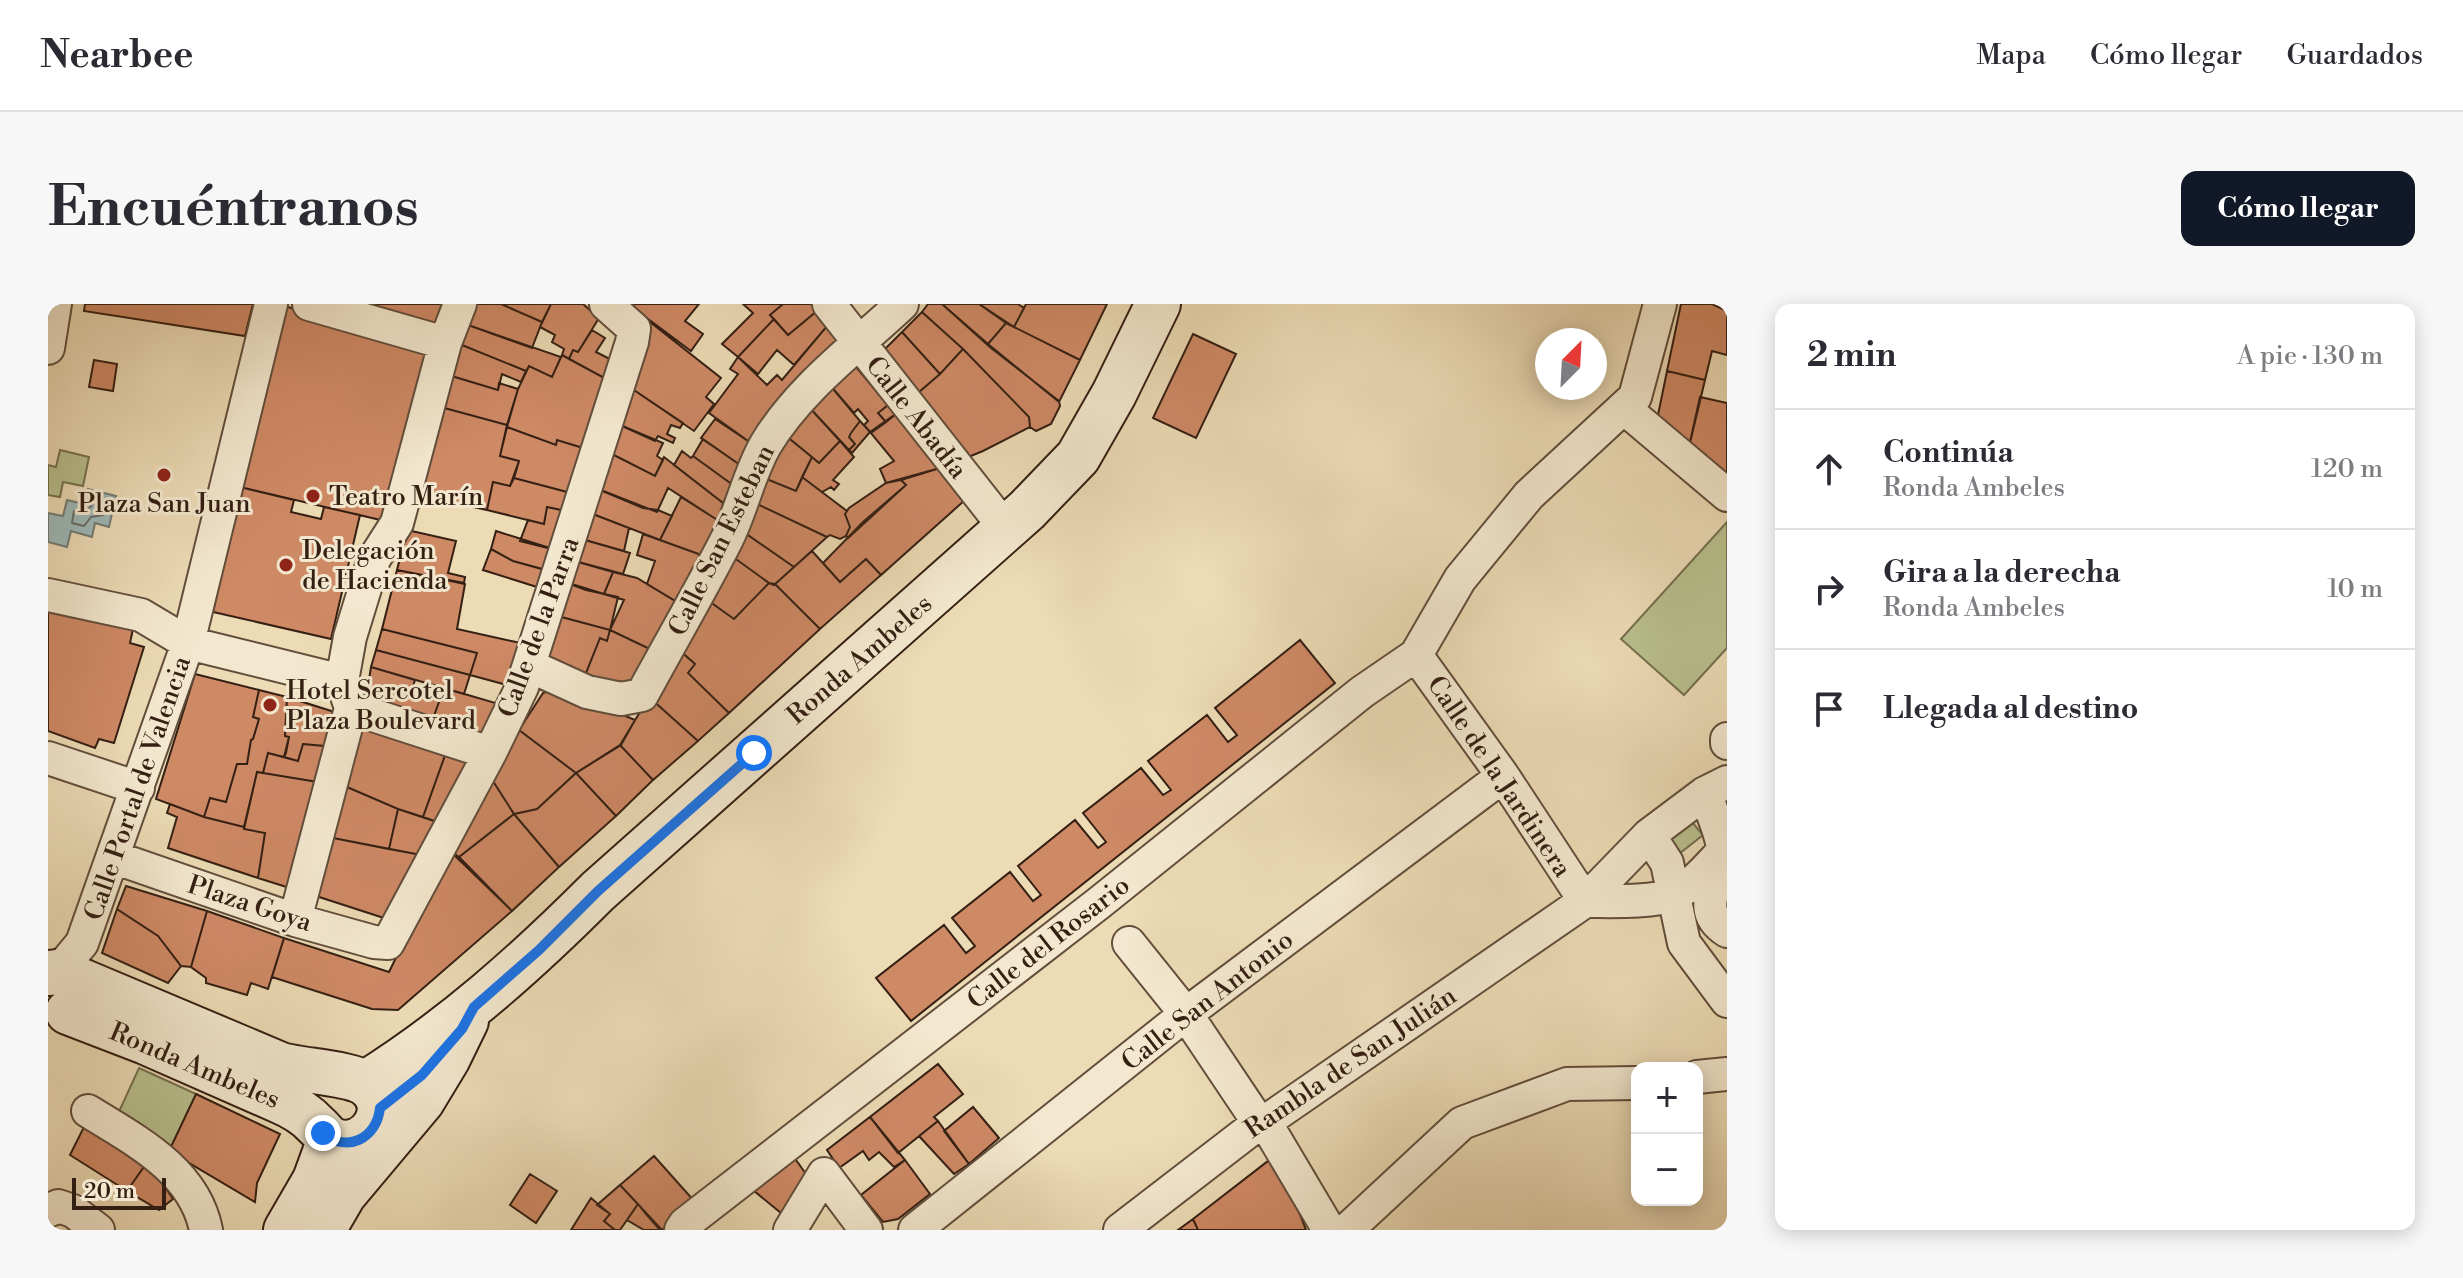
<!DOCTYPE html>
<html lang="es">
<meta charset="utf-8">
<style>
:root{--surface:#fff;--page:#f7f7f7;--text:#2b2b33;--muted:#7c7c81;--line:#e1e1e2;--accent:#111827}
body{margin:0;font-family:"Libre Bodoni",serif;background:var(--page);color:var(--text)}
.controls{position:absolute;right:24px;bottom:24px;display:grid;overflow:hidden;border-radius:16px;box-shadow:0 4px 20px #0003}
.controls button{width:72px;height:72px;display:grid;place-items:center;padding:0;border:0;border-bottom:2px solid var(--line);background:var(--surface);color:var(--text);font:40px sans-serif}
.compass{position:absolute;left:1487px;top:24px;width:72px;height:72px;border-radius:50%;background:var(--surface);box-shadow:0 4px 20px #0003;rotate:24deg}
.scale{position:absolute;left:24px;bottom:20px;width:94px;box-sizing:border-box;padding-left:8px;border:4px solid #341f13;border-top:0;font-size:22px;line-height:28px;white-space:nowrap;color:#341f13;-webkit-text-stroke:6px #f3e8cf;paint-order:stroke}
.stop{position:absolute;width:24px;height:24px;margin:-18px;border:6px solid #1a73e8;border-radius:50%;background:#fff}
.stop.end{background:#1a73e8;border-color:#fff;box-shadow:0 2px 8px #0008}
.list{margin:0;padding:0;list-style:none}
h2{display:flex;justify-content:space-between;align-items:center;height:104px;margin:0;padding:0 32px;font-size:34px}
h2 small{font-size:26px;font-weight:400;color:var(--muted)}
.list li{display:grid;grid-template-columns:52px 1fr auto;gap:24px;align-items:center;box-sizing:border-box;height:120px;padding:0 32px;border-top:2px solid var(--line)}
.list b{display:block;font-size:30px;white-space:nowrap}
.list p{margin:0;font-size:26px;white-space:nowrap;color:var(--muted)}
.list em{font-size:26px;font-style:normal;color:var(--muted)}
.icon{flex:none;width:44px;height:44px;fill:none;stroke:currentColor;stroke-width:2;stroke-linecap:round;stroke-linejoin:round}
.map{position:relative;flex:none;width:1679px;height:926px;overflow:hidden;border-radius:16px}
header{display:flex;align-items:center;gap:48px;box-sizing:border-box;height:112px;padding:0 40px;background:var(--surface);border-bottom:2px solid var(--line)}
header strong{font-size:38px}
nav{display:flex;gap:44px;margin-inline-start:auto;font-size:28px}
.intro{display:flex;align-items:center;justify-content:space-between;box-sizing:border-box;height:192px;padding:0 48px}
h1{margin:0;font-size:56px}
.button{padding:20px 36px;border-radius:16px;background:var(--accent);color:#fff;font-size:28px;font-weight:700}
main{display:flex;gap:48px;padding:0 48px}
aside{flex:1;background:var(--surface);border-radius:16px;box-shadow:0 4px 20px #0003}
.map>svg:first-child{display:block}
.green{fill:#b8c08d;stroke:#767050;stroke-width:2}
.water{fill:#9db8b8;stroke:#737b76;stroke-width:2}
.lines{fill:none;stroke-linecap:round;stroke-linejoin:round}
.shore{stroke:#686c66;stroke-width:2}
.building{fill:#ce8965;stroke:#341f13;stroke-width:2}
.street-casing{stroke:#624e3c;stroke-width:36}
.secondary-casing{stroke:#341f13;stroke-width:48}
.street{stroke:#f3e8cf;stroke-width:32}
.secondary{stroke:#f3e8cf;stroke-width:44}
.route{stroke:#1a73e8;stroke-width:10}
.poi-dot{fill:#8f2418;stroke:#f3e8cf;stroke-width:3}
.labels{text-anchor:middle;stroke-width:6;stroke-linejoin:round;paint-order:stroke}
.street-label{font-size:26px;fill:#341f13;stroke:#f3e8cf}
.poi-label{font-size:26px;fill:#341f13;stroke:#f3e8cf;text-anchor:start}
</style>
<header>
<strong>Nearbee</strong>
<nav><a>Mapa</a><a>Cómo llegar</a><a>Guardados</a></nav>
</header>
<div class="intro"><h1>Encuéntranos</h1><a class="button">Cómo llegar</a></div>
<main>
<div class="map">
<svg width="1679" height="926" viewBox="0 0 1679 926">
<rect width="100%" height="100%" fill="#ecdbb5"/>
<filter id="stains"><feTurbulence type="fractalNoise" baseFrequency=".0025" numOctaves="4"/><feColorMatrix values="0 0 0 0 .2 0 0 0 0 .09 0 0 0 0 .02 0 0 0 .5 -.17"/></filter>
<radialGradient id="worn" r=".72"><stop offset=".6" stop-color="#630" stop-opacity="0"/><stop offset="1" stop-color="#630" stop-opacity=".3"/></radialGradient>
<!-- green -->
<path class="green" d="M12,146L41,153L35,182L15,178L12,193L0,191V161L8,163Z
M1679,218V344L1636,391L1573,335Z
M1644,518L1655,531L1627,553L1617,540Z
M91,764L148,790L121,847L68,814Z"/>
<!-- water -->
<path class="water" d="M40,185L68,192L61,223L47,219L44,233L23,227L19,243L0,238V209L15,212L19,196L36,200Z"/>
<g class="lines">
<!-- shore -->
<path class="shore" d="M47,196L58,199L55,211L43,213L36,222L24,219L26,207L40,206Z"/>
</g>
<!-- building -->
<path class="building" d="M37,0H205L197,32L36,7Z
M327,0H399L392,17L378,25L325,10Z
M424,0H453L494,18L484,44L417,20Z
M453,0H503L494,18Z
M503,0H535L551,14L530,48L525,46L521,55L514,51L516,45L504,38L507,31L492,23Z
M580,0H651L637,17L655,30L643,47Z
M695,0H735L722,11L726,15L690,53L674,40L705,9Z
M735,0H763L769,7L740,31L722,11Z
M880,0H894L943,44L1011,97L1012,102L1003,120L988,127L982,123L981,113L915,45L874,8Z
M894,0H931L958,19L940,40Z
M931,0H970L976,4L966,23Z
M978,0H1059L1032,56L966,23Z
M1633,0H1664L1679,7V51L1664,47L1657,76L1619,67Z
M236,2L383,42L341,218L192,183Z
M769,7L780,21L746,61L729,46L710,70L690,53L726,15L740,31Z
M874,8L915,45L892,70L854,28Z
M602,18L673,74L658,93L666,100L646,127L577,80Z
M958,19L1032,56L1011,98L940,40Z
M417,20L513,53L504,73L481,62L478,67L409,39Z
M779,22L792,37L703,139L661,109L690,70L682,65L690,53L719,81L729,71L734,76Z
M544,26L557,34L548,48L566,57L560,76L521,55L525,46L530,48Z
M854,28L892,70L870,89L831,51Z
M1145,30L1188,50L1148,134L1105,114Z
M409,39L478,67L473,78L454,70L450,86L397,70Z
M915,45L981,113L982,123L935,147L913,156L870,89L892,70Z
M514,51L560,76L535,144L509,136L508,141L459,123L470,85L481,62L504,73Z
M804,55L849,109L838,118L830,109L840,101Z
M46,56L69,60L65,87L41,83Z
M803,57L840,101L830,109L838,118L823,129L816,121L820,117L810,105L806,109L781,80Z
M1619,67L1657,76L1640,147L1609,116Z
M397,70L450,86L451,79L470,85L459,121L389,102Z
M577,80L635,119L632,124L623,121L619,130L627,134L625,139L610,132L607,137L565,118Z
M781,80L812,117L803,129L801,133L807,140L801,146L760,102Z
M1652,93L1679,99V176L1640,147Z
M389,102L459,121L452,152L471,157L462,182L445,178L439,206L367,190Z
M760,102L792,137L771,159L737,131Z
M849,109L892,164L838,179L832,165L846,157L822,128Z
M667,115L703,139L695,163L653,134Z
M812,117L822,128L804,149L801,146L807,140L801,133L803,129Z
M565,118L615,139L609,152L615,156L607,172L556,146Z
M459,123L508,141L509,136L535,144L523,189L466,174L471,157L452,152Z
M737,131L764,153L748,187L716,174Z
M655,135L695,163L685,181L645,152Z
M792,137L806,153L785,176L791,180L786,186L783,183L774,188L754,173L764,153L771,159Z
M556,146L607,172L616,153L675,199L671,217L620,184L609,208L545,183Z
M634,147L643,154L645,152L685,181L675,199L626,161Z
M892,164L917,196L833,271L818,255L792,278L775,259L815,218L858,181L853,176Z
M754,173L799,207L797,210L802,223L798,232L792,235L782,231L779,233L707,199L716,174L748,187Z
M466,174L523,189L518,207L499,203L496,220L439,206L445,178L462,182Z
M853,176L858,181L800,234L798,232L802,223L797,210L801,204L838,179Z
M192,183L246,196L243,208L273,215L276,203L312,211L283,335L165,308Z
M545,183L595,204L610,206L624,212L612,236L537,207Z
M633,193L671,217L659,253L612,236Z
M707,199L779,233L746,263L697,229Z
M499,203L518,207L508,246L472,237L480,216L496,220Z
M537,207L581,224L576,247L530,234Z
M359,226L408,237L400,269L417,273L416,279L349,266Z
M448,227L508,246L501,267L465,257L443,245Z
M697,229L746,263L726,281L721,279L681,250Z
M595,230L659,253L634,301L599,280L607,257L589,251Z
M530,234L582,249L575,270L523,256Z
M443,245L465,257L498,266L492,284L435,266Z
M764,247L792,278L818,255L833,271L772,325L727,280Z
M681,250L721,279L686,315L658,295Z
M523,256L565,268L556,290L517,278Z
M349,266L417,280L409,325L477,340L459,381L422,371L429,349L334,325Z
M565,268L589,274L634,301L606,347L562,326L576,296L556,290Z
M517,278L538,286L570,293L562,326L506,311Z
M721,279L727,280L772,325L681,409L640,369L647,360L630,345L658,295L686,315Z
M0,302L86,320L82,339L96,343L66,439L51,435L47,444L0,427Z
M506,311L562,326L559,337L552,334L536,374L499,353Z
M334,325L429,349L422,371L328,346Z
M562,326L606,347L585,382L536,374L552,334L559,337Z
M1252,336L1287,379L863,717L828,674L896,621L918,649L927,642L904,614L962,568L985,597L993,591L970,562L1027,516L1050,544L1058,538L1035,509L1093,464L1115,491L1123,486L1100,457L1159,411L1180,438L1189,431L1167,404Z
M630,345L647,360L640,369L681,409L650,437L601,393Z
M328,346L422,371L416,390L323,363Z
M323,363L367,376L364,385L377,388L379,379L396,384L382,423L317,400Z
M147,370L211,386L205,413L211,415L205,435L203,436L199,460H189L178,498L162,494L156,513L108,495Z
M396,384L451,400L431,439L382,423Z
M511,384L587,416L573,441L528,469L471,426L495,389Z
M211,386L239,393L237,432L241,433L238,449L236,453L220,449L215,469L209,468L196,523L156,513L162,494L178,498L189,460H199L203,436L205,435L211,415L205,413Z
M239,393L296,411L287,443L255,440L250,457L236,453L241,433L237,432Z
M601,393L650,437L605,476L572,441Z
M310,415L400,443L375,513L350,505L292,480Z
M471,426L528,469L489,505L466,510L443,474Z
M255,440L287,443L276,479L215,469L220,449L250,457Z
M572,441L605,476L568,512L528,469Z
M400,443L428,452L392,519L375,513Z
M209,468L276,479L248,586L210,574L217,529L196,525Z
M528,469L568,512L511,563L466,510L489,505Z
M443,474L466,510L411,553L401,546Z
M292,480L350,505L341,545L280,533Z
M122,500L156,513L196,523V525L217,529L210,574L120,544L129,513L119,509Z
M350,505L392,519L373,551L341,545Z
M466,510L511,563L464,607L411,553Z
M280,533L373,551L342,616L265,591Z
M401,546L464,607L350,706L324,705L224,673L236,634L341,668Z
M78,582L159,607L143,663L133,662L110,632L69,605Z
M69,605L110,632L133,662L120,679L54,649Z
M159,607L236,634L220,685L203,679L199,691L158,679V674L143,663Z
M890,760L915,790L886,813L890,817L850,849L822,813Z
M148,790L232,830L209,879L207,898L121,847Z
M925,803L951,834L921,860L896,827Z
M822,813L857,856L846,863L831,848L821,856L815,847L791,864L779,846Z
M40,815L100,857L79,887L22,851Z
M890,817L921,860L906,870L871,832Z
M743,849L758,870L733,909L700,882Z
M1229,850L1258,926H1150L1145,915Z
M606,852L647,898L614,926L572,881Z
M857,856L882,890L850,915L835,918L813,891Z
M100,857L125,895L111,906L79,887Z
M482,870L509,887L488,919L462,901Z
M572,881L590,900L572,926H567L556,917L562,910L549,901Z
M543,894L562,910L556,917L567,926H523Z
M590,900L598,910L612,926H596L579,916Z
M1145,915L1150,926H1130Z"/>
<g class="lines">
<defs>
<path id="street" d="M261,0L397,39
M781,0L958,225
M0,44L7,0
M1576,104L1679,191
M0,291L93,311L140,339L294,377
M482,362L539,388L573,395L594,391C622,339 652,288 679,235C694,205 701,169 718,140C752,84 807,44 854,0
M303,404L442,449
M1679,435V439
M0,454L90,484
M1657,489C1662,504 1676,534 1675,549C1673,579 1645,605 1679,627
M1601,531L1619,559L1636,639L1679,697
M65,553L247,616L326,638L340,639L442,449L474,383L584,38L586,25L558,0
M1537,597L1455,472L1368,351L1412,275L1481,191L1587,93L1612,0
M1537,597C1562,597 1604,599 1627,590C1645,583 1665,557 1679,543
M247,616L303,404L294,377L302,333L326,255L349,219L397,39L412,0
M1081,639L1138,710L1211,819
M10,668L34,639L140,339L223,0
M1649,773L1679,770
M40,807C88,837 146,866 158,926
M1217,818L1281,926
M0,907L10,902L25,907L50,926
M633,926L637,920L1051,599L1314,388L1368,351
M742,926L776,870L818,926
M867,926L1138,710L1455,472
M1072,926L1211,819L1217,818L1537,597L1601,531L1657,489L1679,478
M1299,926L1414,819L1519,780L1589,779"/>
<path id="secondary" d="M0,669L10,668L36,678L233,761C254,767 303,769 318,780C350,802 321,848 287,837C278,834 275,827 268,821C258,810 246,803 232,797L98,738L20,708
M318,779C404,725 478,659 550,587L979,206L1030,153L1066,90L1110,0
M296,890L374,797L400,754L418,717
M238,926L267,876L282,835
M275,926L296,890L304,863"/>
</defs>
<!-- street casing -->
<use href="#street" class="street-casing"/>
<!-- secondary casing -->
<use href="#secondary" class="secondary-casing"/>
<!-- street -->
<use href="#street" class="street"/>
<!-- secondary -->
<use href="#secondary" class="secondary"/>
</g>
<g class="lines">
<!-- route -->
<path class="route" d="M275,829C299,850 329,834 332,804L374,771L414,725L426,703L491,646L550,587L706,449"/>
</g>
<!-- markers -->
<g class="poi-dot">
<circle cx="116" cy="171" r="8"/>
<circle cx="265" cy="192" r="8"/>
<circle cx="238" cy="261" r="8"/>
<circle cx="222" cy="401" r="8"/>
</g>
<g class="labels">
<!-- street labels -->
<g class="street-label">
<text transform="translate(869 113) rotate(52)" y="9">Calle Abadía</text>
<text transform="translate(673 236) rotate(-64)" y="9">Calle San Esteban</text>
<text transform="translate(490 323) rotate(-70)" y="9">Calle de la Parra</text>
<text transform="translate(811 355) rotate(-41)" y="9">Ronda Ambeles</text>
<text transform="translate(1452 472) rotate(56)" y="9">Calle de la Jardinera</text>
<text transform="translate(89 484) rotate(-71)" y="9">Calle Portal de Valencia</text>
<text transform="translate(202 599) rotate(18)" y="9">Plaza Goya</text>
<text transform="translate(1000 638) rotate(-38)" y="9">Calle del Rosario</text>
<text transform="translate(1159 696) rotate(-38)" y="9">Calle San Antonio</text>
<text transform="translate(1302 758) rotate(-34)" y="9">Rambla de San Julián</text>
<text transform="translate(147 761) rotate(23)" y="9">Ronda Ambeles</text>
</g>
<!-- poi labels -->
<g class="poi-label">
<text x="281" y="201">Teatro Marín</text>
<text x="116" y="208" text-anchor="middle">Plaza San Juan</text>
<text x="254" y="255">Delegación<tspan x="254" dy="30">de Hacienda</tspan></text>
<text x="238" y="395">Hotel Sercotel<tspan x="238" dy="30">Plaza Boulevard</tspan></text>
</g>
</g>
<rect width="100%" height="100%" filter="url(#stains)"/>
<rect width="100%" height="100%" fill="url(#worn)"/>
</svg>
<div class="controls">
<button>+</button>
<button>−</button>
</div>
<svg class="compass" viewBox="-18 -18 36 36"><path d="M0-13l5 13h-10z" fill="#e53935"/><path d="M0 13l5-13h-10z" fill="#7c7c81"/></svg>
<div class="scale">20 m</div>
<div class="stop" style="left:706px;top:449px"></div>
<div class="stop end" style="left:275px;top:829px"></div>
</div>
<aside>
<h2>2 min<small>A pie · 130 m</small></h2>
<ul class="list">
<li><svg class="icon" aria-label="ahead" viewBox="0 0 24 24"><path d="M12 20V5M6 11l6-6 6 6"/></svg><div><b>Continúa</b><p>Ronda Ambeles</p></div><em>120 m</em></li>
<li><svg class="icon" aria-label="right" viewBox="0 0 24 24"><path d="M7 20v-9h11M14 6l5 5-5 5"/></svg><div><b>Gira a la derecha</b><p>Ronda Ambeles</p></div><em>10 m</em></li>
<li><svg class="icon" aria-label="arrive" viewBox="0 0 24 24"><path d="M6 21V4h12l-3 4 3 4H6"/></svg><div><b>Llegada al destino</b></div></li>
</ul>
</aside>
</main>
